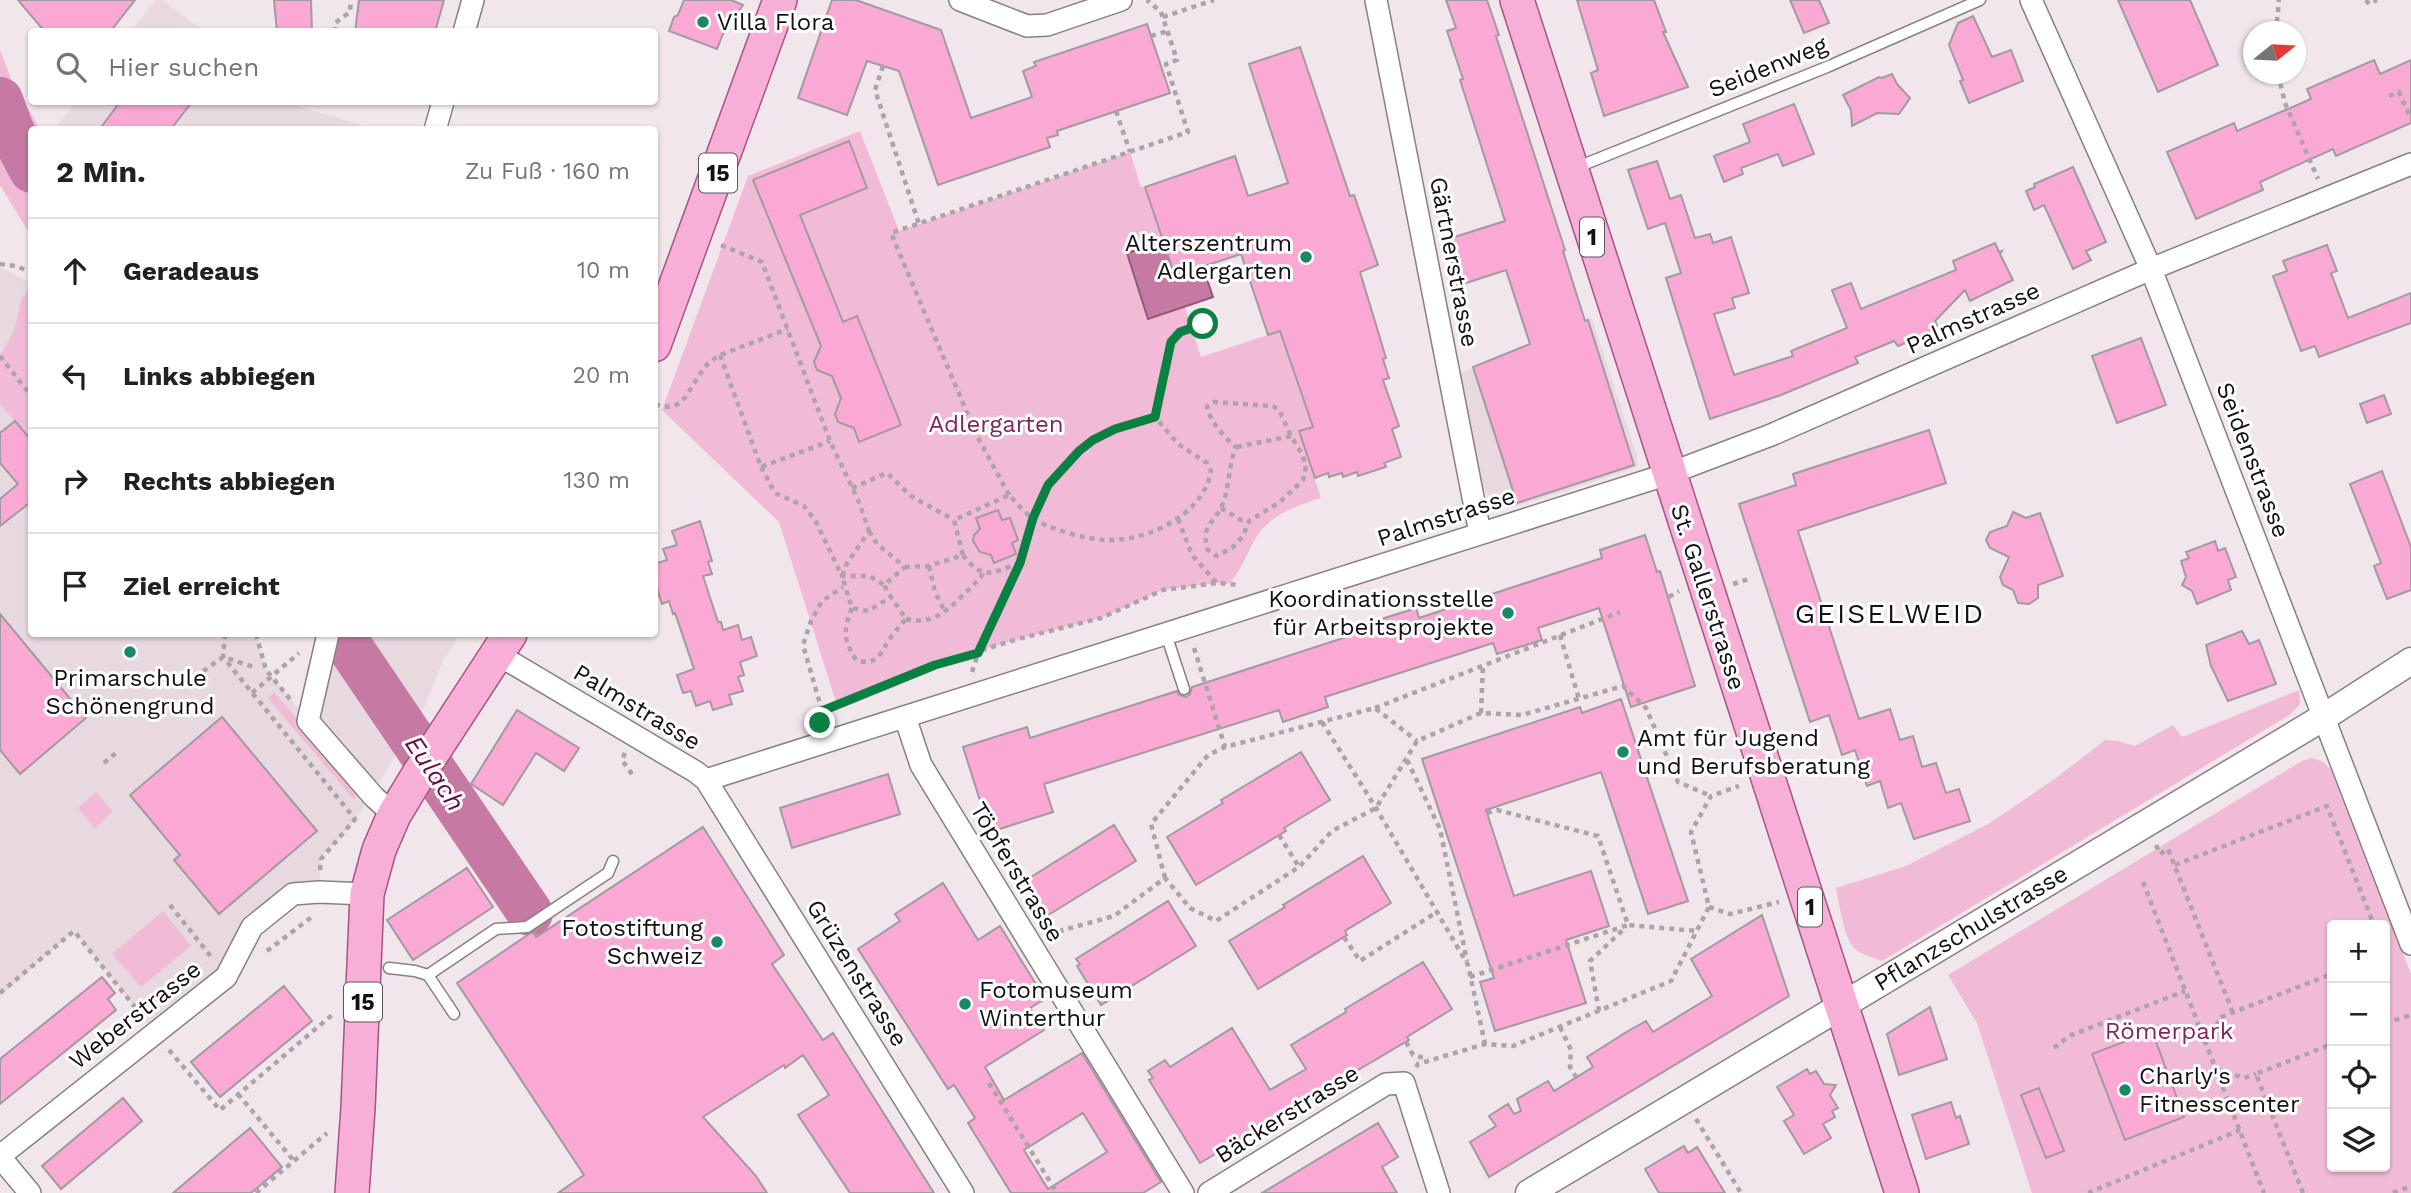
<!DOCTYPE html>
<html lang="de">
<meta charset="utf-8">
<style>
:root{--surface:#fff;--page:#f6f6f6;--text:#202124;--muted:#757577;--line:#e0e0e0}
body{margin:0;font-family:"Work Sans",sans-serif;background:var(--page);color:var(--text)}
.controls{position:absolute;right:21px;bottom:21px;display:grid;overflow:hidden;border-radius:7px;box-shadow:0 2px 5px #0004}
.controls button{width:63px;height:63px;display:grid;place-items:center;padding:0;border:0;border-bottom:2px solid var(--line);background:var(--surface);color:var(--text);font:35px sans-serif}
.compass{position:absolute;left:2243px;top:21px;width:63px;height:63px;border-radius:50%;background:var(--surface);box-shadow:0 2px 5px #0004;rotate:72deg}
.stop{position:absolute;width:21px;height:21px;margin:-16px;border:5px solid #0b8043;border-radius:50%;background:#fff}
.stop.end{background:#0b8043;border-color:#fff;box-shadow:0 2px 7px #0008}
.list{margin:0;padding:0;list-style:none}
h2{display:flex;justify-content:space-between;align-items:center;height:91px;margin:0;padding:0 28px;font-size:30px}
h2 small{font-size:23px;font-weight:400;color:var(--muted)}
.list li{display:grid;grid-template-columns:46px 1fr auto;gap:21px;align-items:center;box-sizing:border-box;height:105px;padding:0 28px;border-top:2px solid var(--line)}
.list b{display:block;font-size:26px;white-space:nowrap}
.list em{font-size:23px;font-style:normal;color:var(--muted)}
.icon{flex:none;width:38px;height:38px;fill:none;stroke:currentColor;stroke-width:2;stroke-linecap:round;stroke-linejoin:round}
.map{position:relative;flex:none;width:2411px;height:1193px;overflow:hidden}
.search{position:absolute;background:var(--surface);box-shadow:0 2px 5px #0004;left:28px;top:28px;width:630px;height:77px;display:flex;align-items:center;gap:18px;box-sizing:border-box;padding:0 24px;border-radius:7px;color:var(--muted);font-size:26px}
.panel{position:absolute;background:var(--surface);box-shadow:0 2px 5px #0004;left:28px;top:126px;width:630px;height:511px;border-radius:7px}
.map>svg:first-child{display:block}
.built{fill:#e8d8e0}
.green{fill:#f1bad6;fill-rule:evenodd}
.water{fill:#c67aa3;stroke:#915a78;stroke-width:2}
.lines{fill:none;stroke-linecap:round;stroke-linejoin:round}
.river{stroke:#c67aa3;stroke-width:46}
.building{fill:#f9a9d3;stroke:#a29a9e;stroke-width:2;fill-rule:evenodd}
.service-casing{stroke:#888083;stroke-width:13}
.minor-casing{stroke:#888083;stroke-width:24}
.tertiary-casing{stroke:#888083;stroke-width:29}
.primary-casing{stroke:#a45582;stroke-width:36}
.path{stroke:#aca4a8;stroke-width:4.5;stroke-dasharray:5 5;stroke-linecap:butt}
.service{stroke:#fff;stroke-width:10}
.minor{stroke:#fff;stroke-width:21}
.tertiary{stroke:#fff;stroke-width:26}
.primary{stroke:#f7afd7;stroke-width:33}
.route{stroke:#0b8043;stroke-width:9}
.poi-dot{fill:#1a8867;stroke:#fff;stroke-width:2.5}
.labels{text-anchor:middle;stroke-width:6;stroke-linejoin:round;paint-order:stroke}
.shield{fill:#fff;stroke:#5a585a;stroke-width:2}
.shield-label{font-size:23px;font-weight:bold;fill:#141113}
.poi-label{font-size:24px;fill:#141113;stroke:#fff;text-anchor:start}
.street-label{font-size:24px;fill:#141113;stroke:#fff}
.park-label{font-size:24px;fill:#82275e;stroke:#fff}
.water-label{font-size:26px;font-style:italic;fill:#680a48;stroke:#fff}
.quarter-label{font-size:28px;letter-spacing:2px;fill:#141113;stroke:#fff}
</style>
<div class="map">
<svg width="2411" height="1193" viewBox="0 0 2411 1193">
<rect width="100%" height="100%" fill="#f0e6eb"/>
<!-- built -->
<path class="built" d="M156,0H162L204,31H131Z
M76,102H294L300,107L376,129L54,130Z
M0,267L31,283L32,634H256L266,670L308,720L328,634H460L443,660L424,708L381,779L355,820L321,859L319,892L252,927L226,977L155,1033L74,931L0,996Z
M1592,318L1637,456V466L1630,470L1518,506L1511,508L1497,504L1486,493L1483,486L1460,373Z"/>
<!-- green -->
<path class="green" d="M0,50L12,81L40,129L32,130L31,236L0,185Z
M860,131L899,231L1130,152L1141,187H1145L1175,276L1203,267L1213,297L1185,307L1201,357L1280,331L1313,427L1299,431L1321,498C1295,506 1268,515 1254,541C1246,556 1240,572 1229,584L1217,583L1163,590L1101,618L1018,639L935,665L837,705L779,522L662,410L748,176Z
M31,290V441L0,404V356L14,331L22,297Z
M2299,690L2300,704L2291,714L1882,961C1873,957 1862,955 1855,949C1844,939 1839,902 1836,888L1906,866L1990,823L2056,778L2105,740L2118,741L2135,746L2173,725L2182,737Z
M274,692L355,788L357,794L354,800L268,698Z
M2312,758L2324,762L2331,770L2411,974V1193H2032L1977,1023L1948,975L2302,761ZM2332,925H2385V1167H2332Z
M96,792L113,812L95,828L78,808Z
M163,911L191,946L141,987L112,954Z"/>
<!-- water -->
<path class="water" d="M1164,241L1175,276L1203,267L1213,297L1148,319L1127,253Z"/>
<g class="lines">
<!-- river -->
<path class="river" d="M0,100L11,130L32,170
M341,634L530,913"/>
</g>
<!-- building -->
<path class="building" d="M18,0H135L110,32H45Z
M274,0H311L312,32H277Z
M359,0H444L435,32H355Z
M684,0H731L743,5L723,34L717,49L669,31L674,17L678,15Z
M832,0H856L941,30L971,118L1032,97L1023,71L1036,66L1034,62L1147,24L1170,93L1057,131L1058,135L1047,138L1050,147L938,185L899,71L867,61L847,115L798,98Z
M1446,0H1487L1499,35L1496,36L1565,250L1563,251L1585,321L1588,320L1634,465L1517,503L1473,367L1530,344L1506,270L1457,286L1448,239L1505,221L1460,80L1463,79L1447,31L1456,28Z
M1577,0H1654L1666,32H1663L1688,87L1604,116L1591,73L1598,70Z
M1790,0H1819L1829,23L1804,33Z
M2118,0H2190L2218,65L2158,92Z
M1973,16L1992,57L2011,50L2023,81L1969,103L1960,81L1963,80L1949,45L1958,23Z
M1300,47L1350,196L1354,195L1378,265L1360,272L1386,358L1383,359L1389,378L1383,380L1399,426L1392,429L1401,457L1384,463L1386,467L1358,476L1357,472L1343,477L1342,473L1329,477L1328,473L1315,478L1299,431L1313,427L1280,331L1268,335L1241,254L1175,276L1145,187L1235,156L1248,196L1288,183L1249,64Z
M2374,60L2380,74L2411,60V123L2336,156L2333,149L2260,182L2263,190L2196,219L2167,152L2234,123L2237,131L2311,99L2307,89Z
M1892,74L1897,84L1910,98L1899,114L1877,113L1852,126L1851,110L1843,95L1879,77L1882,78Z
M120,102H192L170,130H99Z
M1794,104L1814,154L1783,166L1778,154L1741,168L1743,174L1724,182L1714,156L1750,142L1743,124Z
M849,141L867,188L800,215L843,322L857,316L901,425L859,442L854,428L838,422L835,414L841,398L832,376L817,370L814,362L821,346L753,180Z
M1657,161L1670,199L1681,195L1695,238L1710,234L1713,243L1731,237L1749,293L1732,298L1735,308L1714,314L1734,375L1793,356L1791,351L1847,328L1832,290L1851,283L1861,309L1956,270L1953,261L1995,243L1999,252L2002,251L2000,254L2013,280L1970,301L1965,290L1935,321L1938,327L1927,332L1933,346L1913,340L1898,346L1894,341L1855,357L1858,363L1781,395L1710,419L1666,278L1681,273L1665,223L1648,229L1628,170Z
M2073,167L2106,242L2086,251L2091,260L2073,269L2044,205L2034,210L2026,191L2035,187L2034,184Z
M2327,245L2337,271L2331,273L2348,318L2411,293V323L2319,357L2315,346L2301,351L2273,276L2287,271L2283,261Z
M2141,338L2166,405L2117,423L2092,356Z
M2384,395L2391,414L2367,423L2360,404Z
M15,421L32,441V501L0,526V499L18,484L0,463V433Z
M1929,430L1946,483L1798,531L1859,719L1890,709L1900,740L1913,736L1922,767L1936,763L1946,793L1959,789L1970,821L1914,839L1901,803L1888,808L1880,781L1867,786L1855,750L1842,755L1829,715L1810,722L1739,504L1796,485L1793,474Z
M2382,471L2411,547V590L2387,599L2374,566L2381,563L2350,484Z
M998,510L1002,520L1010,518L1018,540L1012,543L1016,554L994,563L991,555L980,552L973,541L974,535L980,529L976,518Z
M2013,512L2026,518L2040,513L2063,576L2038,585V598L2029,604L2018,603L2013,590L2003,585L2000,577L2009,557L1990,548L1986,540L1990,532L2007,526Z
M700,521L712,561L708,562L712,574L703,576L718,622H721L723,630L738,625L742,640L751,637L757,656L740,662L744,675L738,677L743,691L729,695L732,704L713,710L710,701L696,706L691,691L683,693L677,675L694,669L675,613L673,614L669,601L662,604L654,579V564L667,560L663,549L677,545L672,531Z
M1645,535L1657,572L1660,571L1695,686L1631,707L1599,608L1538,628L1542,640L1497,654L1493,643L1325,697L1328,707L1283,722L1279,710L1044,784L1053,812L990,832L963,747L1027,727L1030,738L1177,691L1179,695L1186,697L1190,694L1192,687L1371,629L1369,623L1416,608L1419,618L1602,558L1600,550Z
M2215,541L2218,551L2225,548L2236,577L2228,580L2231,590L2197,604L2192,591L2182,585L2186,577L2181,561L2189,558L2186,552Z
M0,614L86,718L20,774L0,750Z
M2242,631L2249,644L2259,640L2276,684L2228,701L2211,666L2206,645Z
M1621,699L1688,901L1648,914L1601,772L1486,810L1514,896L1591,871L1609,926L1566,940L1586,1003L1495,1031L1480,982L1494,978L1422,759L1580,707L1582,713Z
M517,710L579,748L564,771L536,753L503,805L471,784Z
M222,717L317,831L219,914L174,860L180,855L130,795Z
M1301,752L1330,800L1284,828L1286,831L1196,885L1167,837L1223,803L1221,800Z
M888,774L900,814L792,848L780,808Z
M1114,825L1136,861L1045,917L1023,882Z
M703,827L784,955L772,964L823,1040L833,1033L934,1193H850L798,1115L829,1095L803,1055L785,1068L784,1065L703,1117L756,1176L767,1193H558L584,1175L457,983L529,934L533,932L536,937Z
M1363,856L1391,903L1345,931L1347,935L1258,989L1229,941L1285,907L1283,905Z
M467,868L493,907L413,960L387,920Z
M943,883L978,940L1000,926L1045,999L1030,1008L1044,1030L985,1067L1004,1100L1082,1053L1161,1182L1143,1193H1011L968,1123L975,1118L954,1085L948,1089L858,949L900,921L895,914ZM1083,1113L1107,1152L1048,1189L1024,1150Z
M1168,901L1196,946L1101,1005L1077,966L1080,964L1076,959Z
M1762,915L1789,996L1489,1177L1470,1142L1496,1126L1489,1116L1508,1104L1514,1114L1521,1111L1517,1099L1548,1081L1554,1091L1593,1067L1587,1057L1628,1031L1646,1021L1653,1032L1712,996L1691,959Z
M1423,962L1452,1009L1407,1037L1409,1040L1200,1163L1149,1080L1153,1078L1148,1071L1165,1060L1170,1067L1232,1028L1270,1090L1306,1069L1291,1045L1346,1012L1345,1009Z
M102,977L115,993L108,999L116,1010L0,1104V1059Z
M284,986L312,1021L220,1097L191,1062Z
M1930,1007L1947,1059L1899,1075L1887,1034Z
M2152,1031L2184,1117L2125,1140L2092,1054Z
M1807,1069L1810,1074L1816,1071L1824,1084L1836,1085L1830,1095L1838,1108L1832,1111L1835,1117L1823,1124L1831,1138L1804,1154L1784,1121L1794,1115L1777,1087Z
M2039,1088L2064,1151L2046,1158L2021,1095Z
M123,1098L142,1121L61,1189L42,1166Z
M1951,1102L1956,1118L1960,1116L1969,1144L1926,1159L1912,1115Z
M1378,1123L1398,1157L1382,1167L1397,1193H1262Z
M250,1128L282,1167L251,1193H173Z
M1684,1146L1688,1153L1697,1147L1725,1193H1659L1645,1169Z"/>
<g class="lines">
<defs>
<path id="service" d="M1575,168L1827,67L1980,0
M1166,634L1184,689
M389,968L415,971L428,975L454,1014
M428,975L496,929L527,927L608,873L613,861"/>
<path id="minor" d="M960,0L1027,26L1047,25L1121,0
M1376,0L1480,533
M2031,0L2151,269L2411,944
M464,32L473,0
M435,130L443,102
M328,634L308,721L374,797L394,815
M496,656L514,664L696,772L706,780L963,1193
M905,717L921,765L1183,1193
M706,780L1668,474L1771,435L2151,269L2411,164
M0,1156L226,977L252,927L293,894L319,892L367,894
M0,1157L30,1193
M1209,1193L1386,1084L1404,1083L1439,1193"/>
<path id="tertiary" d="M1529,1193L2324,717L2411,661"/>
<path id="primary" d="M1517,0L1902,1193
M654,345L780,0
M352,1193L358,1108L367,894L379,850L394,815L420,772L510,634"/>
</defs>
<!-- service casing -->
<use href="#service" class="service-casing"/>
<!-- minor casing -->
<use href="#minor" class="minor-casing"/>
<!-- tertiary casing -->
<use href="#tertiary" class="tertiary-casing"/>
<!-- primary casing -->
<use href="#primary" class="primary-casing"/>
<!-- path -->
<path class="path" d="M2366,0L2369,4L2377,0
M1163,17L1214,0
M335,32V23L350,12L351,0
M2276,32L2279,0
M1151,36L1168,31
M883,66L875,90L919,224
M2278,74L2285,103L2318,179
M2389,96L2399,92L2411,119
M1116,111L1130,152
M721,245L762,262L830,441L859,502L869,531
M0,264L16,266L32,273
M720,355L761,467L830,441
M0,356L32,397
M1213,402L1273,406L1279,410L1291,436L1302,454L1306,466L1303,480L1280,502L1249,521L1243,536L1232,548L1216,556L1208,550C1206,544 1205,539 1206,533C1208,523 1217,517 1221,508C1230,489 1228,466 1236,447C1224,437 1211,423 1207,407Z
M655,404C684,415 688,389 702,371C706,364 713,360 720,355L788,329
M1237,447L1291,436
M761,467L775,493L804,506L816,522L842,576H869L884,585
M852,488L887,473L911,496L954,520
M1009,495L976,434L891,233L1188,132L1166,64L1177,60L1161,12L1147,0
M1221,508L1241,520L1249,521
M1178,519L1192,555L1217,583
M869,531L877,544L905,567L884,585L891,597L868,611L852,608L842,576L846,565Z
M963,555C983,581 992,573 1019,563
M929,566L935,592L945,612
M905,567L929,566L963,555L954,520L1009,495C1016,502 1024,512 1032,518C1049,529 1085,539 1105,540C1146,542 1204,515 1211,471L1207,463L1178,444L1155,417
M1733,584L1749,579
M1669,597L1679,591
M852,608C843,632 843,638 856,660C878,667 880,653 891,637C895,631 901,625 906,619L891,597
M906,619C930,625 945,613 961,597C970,588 977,583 984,572
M225,634L223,657L355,819
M256,634L266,670L290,699
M1560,635L1579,699
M1194,648L1225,747
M972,672C983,635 1005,601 1019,564C1025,549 1027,533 1033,518C1048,479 1075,446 1114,429C1126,423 1141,421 1155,417L1171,342L1180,332L1203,324
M187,683L223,657L254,667
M252,693L299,653
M1375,708L1620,612
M822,711L803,645L811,621L822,601L843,587
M1481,713L1483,665
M820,720L822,711L935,665L1018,639L1101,618L1163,590L1217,583L1240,585
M1322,722L1376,808L1468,965L1485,1044
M625,753L622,760L634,777
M1407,760L1440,829L1467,961
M104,763L116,753
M1487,813L1497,810L1598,836L1628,925L1697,931
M1279,835L1299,867
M2156,845L2160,854L2168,849L2233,1013
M2175,865L2327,806L2374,925
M320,870L321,859L356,818
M1165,878L1151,824L1208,755L1225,747L1375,708L1417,741
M2143,882L2264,1193
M170,905L212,958
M1709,907L1730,914L1779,902
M1049,934L1114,916L1165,878L1190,908L1216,921L1299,867L1332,831L1376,808L1417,741L1481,713L1522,715L1623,686L1646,708L1678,782L1711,796
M1344,937L1360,961L1437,912
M267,951L313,916
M2385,952V953
M1470,977L1628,925
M0,993L74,931L142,1016
M1599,1011L1590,961L1625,928
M2385,1023L2411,1015
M1560,1027L1571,1050L1570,1067L1576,1077
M1406,1042L1413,1055L1428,1059
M2206,1043L2221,1017L2332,974
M2054,1048L2069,1036L2185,991
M169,1050L220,1110L332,1015
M1416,1067L1418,1064L1485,1044L1513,1046L1671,981L1709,907L1691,832L1711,796L1739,786
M2216,1069L2244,1078L2256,1074
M989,1083L1057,1193
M238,1094L294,1161
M1696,1119L1741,1193
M256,1193L327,1133
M2088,1193L2240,1130
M2303,1193L2256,1074L2332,1044
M2393,1193L2411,1186"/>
<!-- service -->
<use href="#service" class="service"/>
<!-- minor -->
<use href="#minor" class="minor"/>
<!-- tertiary -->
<use href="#tertiary" class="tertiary"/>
<!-- primary -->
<use href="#primary" class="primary"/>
</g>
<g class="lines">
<!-- route -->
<path class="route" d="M820,723L822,711L935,665L978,653L1020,563L1033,518L1048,485L1079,451L1093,440L1115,429L1155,417L1171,342L1180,332L1203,324"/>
</g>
<!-- markers -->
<g class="poi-dot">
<circle cx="703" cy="22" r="7"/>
<circle cx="1306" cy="257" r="7"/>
<circle cx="1508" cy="613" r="7"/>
<circle cx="130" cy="652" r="7"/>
<circle cx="1623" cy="752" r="7"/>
<circle cx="717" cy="942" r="7"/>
<circle cx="965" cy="1004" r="7"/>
<circle cx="2125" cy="1090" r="7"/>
</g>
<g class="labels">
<!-- shield labels -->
<g class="shield">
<rect x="699" y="153.5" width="38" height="39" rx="5"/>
<rect x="1580" y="217.5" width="24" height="39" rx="5"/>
<rect x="1798" y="887.5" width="24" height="39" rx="5"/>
<rect x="344" y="982.5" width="38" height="39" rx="5"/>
</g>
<g class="shield-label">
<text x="718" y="181">15</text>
<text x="1592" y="245">1</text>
<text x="1810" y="915">1</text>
<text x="363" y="1010">15</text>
</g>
<!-- poi labels -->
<g class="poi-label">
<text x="717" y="30">Villa Flora</text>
<text x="1292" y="251" text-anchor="end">Alterszentrum<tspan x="1292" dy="28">Adlergarten</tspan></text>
<text x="1494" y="607" text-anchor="end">Koordinationsstelle<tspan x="1494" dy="28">für Arbeitsprojekte</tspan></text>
<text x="130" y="686" text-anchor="middle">Primarschule<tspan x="130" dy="28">Schönengrund</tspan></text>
<text x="1637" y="746">Amt für Jugend<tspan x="1637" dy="28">und Berufsberatung</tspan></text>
<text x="703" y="936" text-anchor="end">Fotostiftung<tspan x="703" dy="28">Schweiz</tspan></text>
<text x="979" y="998">Fotomuseum<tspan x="979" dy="28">Winterthur</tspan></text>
<text x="2139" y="1084">Charly's<tspan x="2139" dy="28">Fitnesscenter</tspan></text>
</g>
<!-- street labels -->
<g class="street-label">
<text transform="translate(1768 67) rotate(-22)" y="8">Seidenweg</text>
<text transform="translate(1454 262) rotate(79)" y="8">Gärtnerstrasse</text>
<text transform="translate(1973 318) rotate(-24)" y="8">Palmstrasse</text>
<text transform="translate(2253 460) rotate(69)" y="8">Seidenstrasse</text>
<text transform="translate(1446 517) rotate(-18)" y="8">Palmstrasse</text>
<text transform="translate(1708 597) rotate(72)" y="8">St. Gallerstrasse</text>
<text transform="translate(637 707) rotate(31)" y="8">Palmstrasse</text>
<text transform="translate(1017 872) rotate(59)" y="8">Töpferstrasse</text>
<text transform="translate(1971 928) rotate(-31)" y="8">Pflanzschulstrasse</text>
<text transform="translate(857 973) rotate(58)" y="8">Grüzenstrasse</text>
<text transform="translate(135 1015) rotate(-38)" y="8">Weberstrasse</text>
<text transform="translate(1287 1114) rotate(-32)" y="8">Bäckerstrasse</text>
</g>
<!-- park labels -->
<g class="park-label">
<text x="996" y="432">Adlergarten</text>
<text x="2169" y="1039">Römerpark</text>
</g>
<!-- water labels -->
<g class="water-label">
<text transform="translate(435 773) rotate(56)" y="9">Eulach</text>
</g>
<!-- quarter labels -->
<g class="quarter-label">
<text x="1890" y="623">GEISELWEID</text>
</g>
</g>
</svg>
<div class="controls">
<button>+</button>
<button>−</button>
<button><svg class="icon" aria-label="locate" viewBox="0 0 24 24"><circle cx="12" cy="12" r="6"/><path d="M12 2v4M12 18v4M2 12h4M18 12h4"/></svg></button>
<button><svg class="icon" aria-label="layers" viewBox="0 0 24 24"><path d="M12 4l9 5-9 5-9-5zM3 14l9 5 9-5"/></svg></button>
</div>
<svg class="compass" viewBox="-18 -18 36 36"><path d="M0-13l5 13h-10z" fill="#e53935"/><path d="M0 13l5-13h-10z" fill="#757577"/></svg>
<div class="stop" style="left:1203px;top:324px"></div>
<div class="stop end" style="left:820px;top:723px"></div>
<div class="search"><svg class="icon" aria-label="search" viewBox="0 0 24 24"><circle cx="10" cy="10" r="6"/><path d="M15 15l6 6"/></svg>Hier suchen</div>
<section class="panel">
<h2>2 Min.<small>Zu Fuß · 160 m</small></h2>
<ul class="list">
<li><svg class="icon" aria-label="ahead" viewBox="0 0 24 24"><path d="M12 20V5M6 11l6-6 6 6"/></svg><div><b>Geradeaus</b></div><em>10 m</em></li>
<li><svg class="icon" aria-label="left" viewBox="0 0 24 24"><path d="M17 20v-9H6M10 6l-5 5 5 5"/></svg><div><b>Links abbiegen</b></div><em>20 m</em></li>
<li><svg class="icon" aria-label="right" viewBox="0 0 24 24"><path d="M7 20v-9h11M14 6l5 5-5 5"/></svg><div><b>Rechts abbiegen</b></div><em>130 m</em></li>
<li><svg class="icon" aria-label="arrive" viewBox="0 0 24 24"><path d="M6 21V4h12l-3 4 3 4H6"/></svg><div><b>Ziel erreicht</b></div></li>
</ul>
</section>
</div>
